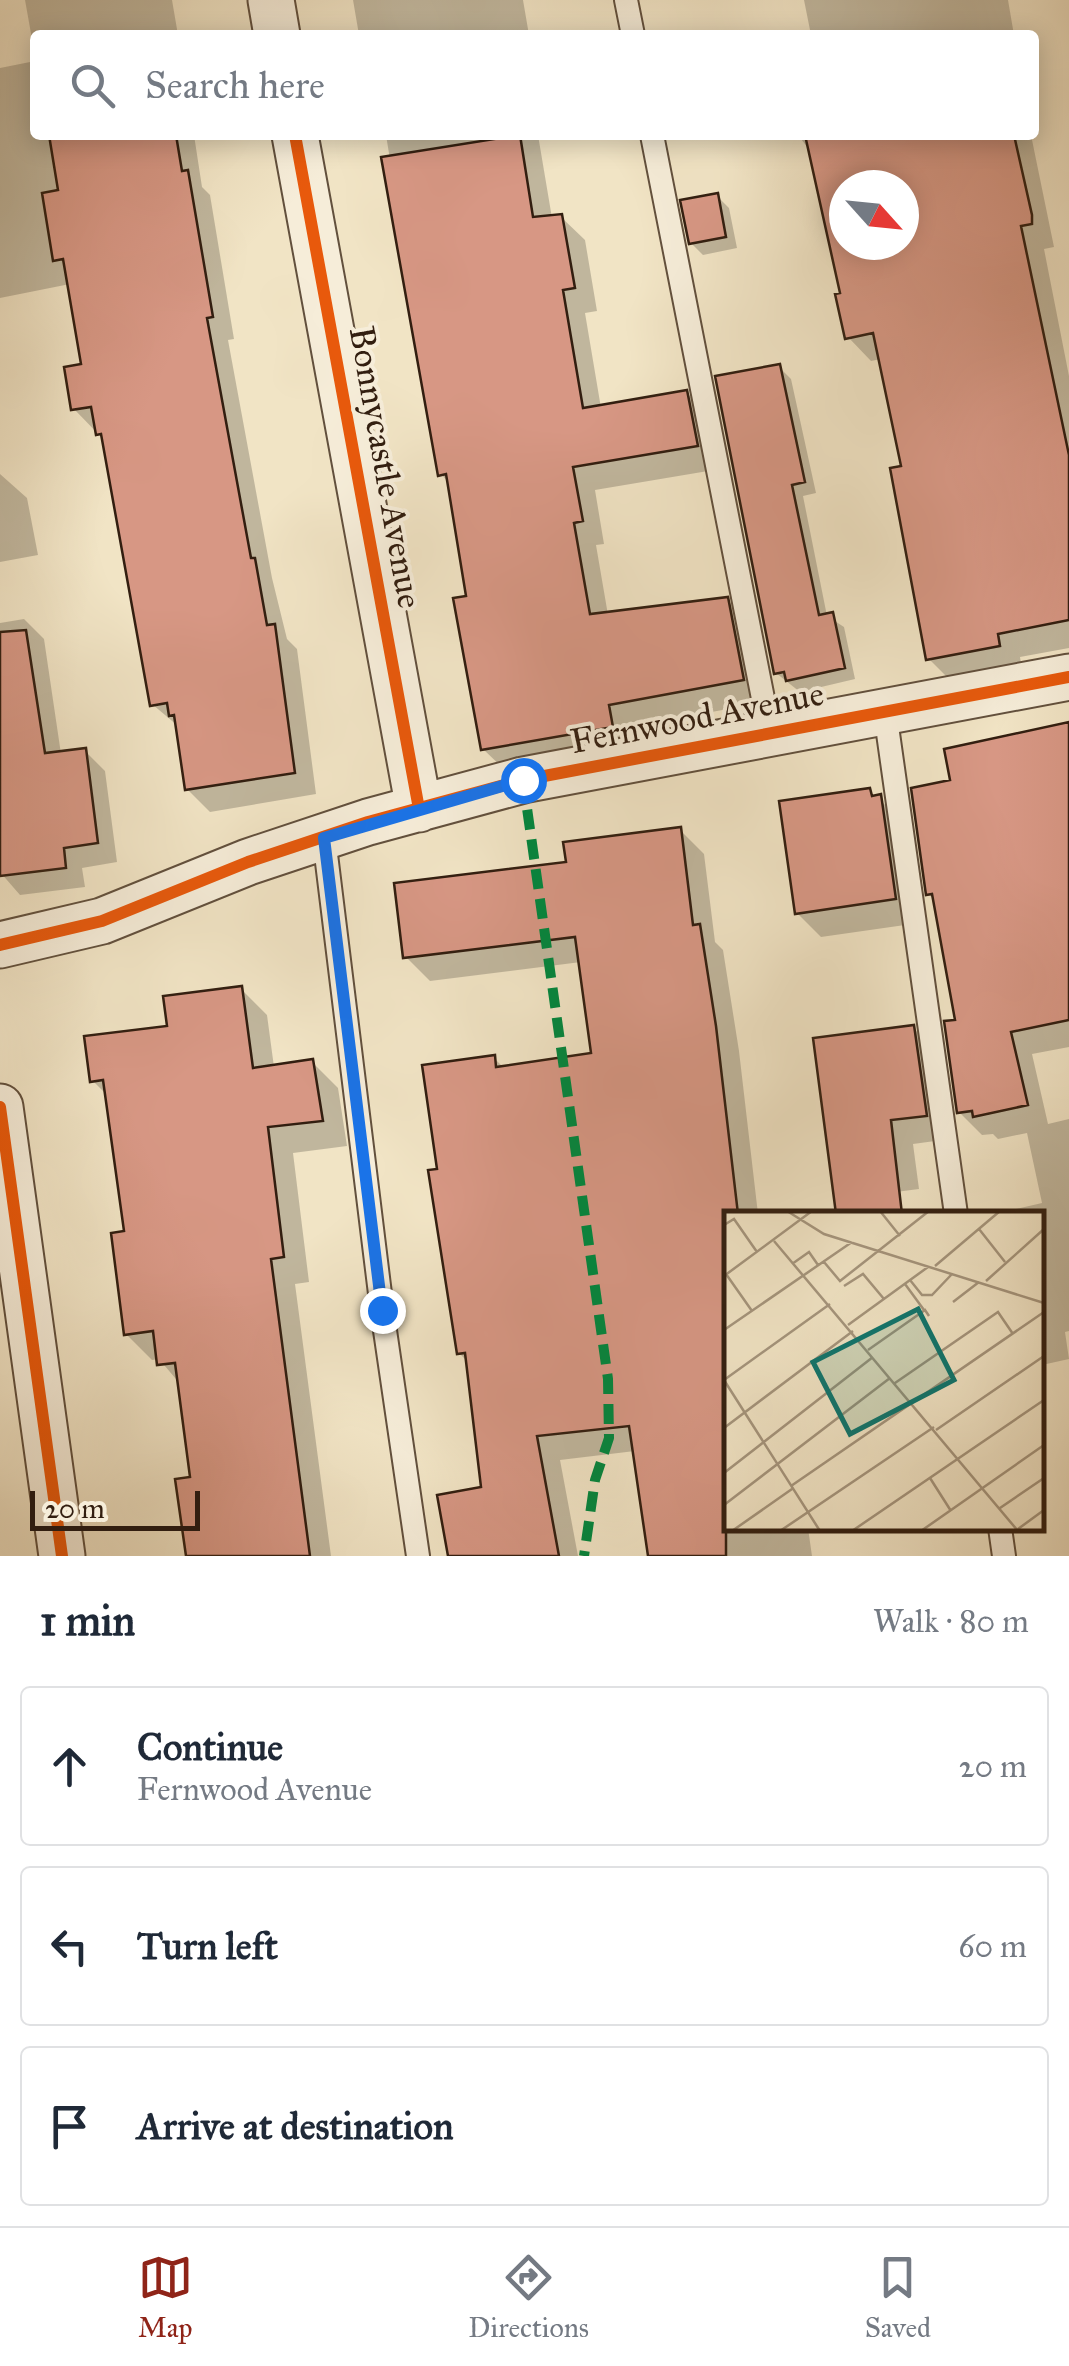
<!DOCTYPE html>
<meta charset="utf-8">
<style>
:root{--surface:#fff;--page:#f2f2f3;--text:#1f2937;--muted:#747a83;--line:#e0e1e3;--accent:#8f2418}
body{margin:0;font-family:"IM FELL Great Primer",serif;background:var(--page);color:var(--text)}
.compass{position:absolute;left:829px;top:170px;width:90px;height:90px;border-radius:50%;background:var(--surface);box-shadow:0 5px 25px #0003;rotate:117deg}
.scale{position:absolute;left:30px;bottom:25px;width:170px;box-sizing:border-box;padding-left:10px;border:5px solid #321e10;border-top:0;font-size:28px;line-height:35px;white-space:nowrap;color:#321e10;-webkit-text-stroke:8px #f6edd9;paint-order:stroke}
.stop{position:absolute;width:30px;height:30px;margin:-22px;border:8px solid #1a73e8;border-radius:50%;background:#fff}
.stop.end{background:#1a73e8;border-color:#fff;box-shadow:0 2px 10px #0008}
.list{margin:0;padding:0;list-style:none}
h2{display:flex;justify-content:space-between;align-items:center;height:130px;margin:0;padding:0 40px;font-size:42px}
h2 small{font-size:32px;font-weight:400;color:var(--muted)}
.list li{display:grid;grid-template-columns:65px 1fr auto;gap:30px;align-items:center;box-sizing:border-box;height:160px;margin:0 20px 20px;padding:0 20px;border:2px solid var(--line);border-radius:10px}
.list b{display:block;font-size:38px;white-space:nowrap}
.list p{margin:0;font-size:32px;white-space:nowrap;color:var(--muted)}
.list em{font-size:32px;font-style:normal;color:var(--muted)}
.icon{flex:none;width:55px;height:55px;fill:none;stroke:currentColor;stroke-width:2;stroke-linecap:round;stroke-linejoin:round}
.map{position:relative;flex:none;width:1069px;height:1556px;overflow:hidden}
.search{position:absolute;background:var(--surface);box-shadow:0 5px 25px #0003;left:30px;right:30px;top:30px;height:110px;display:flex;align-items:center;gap:25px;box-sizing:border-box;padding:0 35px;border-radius:10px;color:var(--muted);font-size:38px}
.sheet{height:670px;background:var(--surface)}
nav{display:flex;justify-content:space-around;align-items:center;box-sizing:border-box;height:140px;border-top:2px solid var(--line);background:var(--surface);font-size:28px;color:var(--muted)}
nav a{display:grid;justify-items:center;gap:5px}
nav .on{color:var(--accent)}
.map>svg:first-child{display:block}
.shadow{fill:#0003;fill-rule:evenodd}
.building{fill:#d79784;stroke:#321e10;stroke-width:2.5;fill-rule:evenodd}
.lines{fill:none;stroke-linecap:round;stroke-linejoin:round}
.lane-casing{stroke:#62503d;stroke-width:26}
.street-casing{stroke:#62503d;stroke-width:49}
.lane{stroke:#f6edd9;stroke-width:22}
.street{stroke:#f6edd9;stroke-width:45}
.quiet{stroke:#00873e;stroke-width:10;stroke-dasharray:20 10;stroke-linecap:butt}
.cycleway-casing{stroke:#f6edd9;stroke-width:19}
.cycleway{stroke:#e8590c;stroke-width:12}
.route{stroke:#1a73e8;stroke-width:12}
.labels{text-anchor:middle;stroke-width:8;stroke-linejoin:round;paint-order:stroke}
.street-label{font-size:35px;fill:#321e10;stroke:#f6edd9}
.inset-road{fill:none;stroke:#a5957d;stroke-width:2.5}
.view{fill:#0f766e;fill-opacity:0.15;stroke:#0f766e;stroke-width:5}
.inset-edge{fill:none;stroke:#321e10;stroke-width:5}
</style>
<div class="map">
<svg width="1069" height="1556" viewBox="0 0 1069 1556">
<rect width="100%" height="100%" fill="#f1e4c5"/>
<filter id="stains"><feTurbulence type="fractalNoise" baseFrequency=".002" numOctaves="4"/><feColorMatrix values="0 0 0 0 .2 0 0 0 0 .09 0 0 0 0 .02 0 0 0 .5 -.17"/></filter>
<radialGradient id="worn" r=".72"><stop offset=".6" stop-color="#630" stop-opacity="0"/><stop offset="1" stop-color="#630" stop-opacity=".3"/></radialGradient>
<!-- shadow -->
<path class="shadow" d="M25,0H172L178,35H35V56Z
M353,0H523L529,35H359Z
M804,0H1008L1014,35H811Z
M35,61V135H194L202,187L210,195L234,339L228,340L272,578L287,639L297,649L316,794L210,812L187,789L178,726L152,704L104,440L74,409L84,366L70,284L0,298V68Z
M386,135H538L552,218L561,217L585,240L597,311L585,313L601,408L686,392L709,416L720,469L595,490L604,544L596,545L608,615L727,600L750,623L766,702L631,727L635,749L507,772L483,749L469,598L450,484L441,474Z
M798,135H1031L1054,247L1044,249L1069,376V648L1020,657L1022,670L953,683L929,659L904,468L881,359L871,361L848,337L844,295L811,152ZM844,185H904V245H844Z
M717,196L729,208L737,248L703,255L691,243Z
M779,367L791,379L816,493L803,496L827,616L844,627L855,679L800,692L776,673Z
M0,474L27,498L38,555L0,562Z
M24,619L44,639L61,754L85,751L105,771L117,862L82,868L85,887L20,895L0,872V623Z
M1069,724V1047L1032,1054L1048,1124L1069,1119V1331L1065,1332L1069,1359L1042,1365V1214H995L1042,1203L1027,1133L998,1139L993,1134L982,1135L959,1112L958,1022L936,901L928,894L953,782Z
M869,791L904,821L919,923L821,937L797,913Z
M680,830L704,854L715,942L723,950L739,1051L758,1214H726V1528H808L812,1556H651L635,1451L560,1460L578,1556H449L483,1489L468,1362L459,1353L440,1171L494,1058L504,1068L594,1055L581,962L430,981L406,957L569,864Z
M241,989L267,1015L274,1067L312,1062L338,1088L347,1146L293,1153L309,1282L295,1284L331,1556H188L193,1479L181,1385L159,1359L152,1360L126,1334V1234L108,1096L93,1081L169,1028Z
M913,1028L937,1051L950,1139L913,1144L919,1189L857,1197Z"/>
<!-- building -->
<path class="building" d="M49,135H176L182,171L188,170L213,317L207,318L251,558H255L267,625L275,624L295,773L185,790L174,715L169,716L167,703L150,706L101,434L96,435L91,407L71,410L64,367L81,364L63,259L53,261L42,193L58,190Z
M520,135L533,217L562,214L575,288L563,290L583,408L687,390L698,446L573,467L583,521L574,523L590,614L728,597L744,680L609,705L613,727L481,750L453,598L466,596L446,474L438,476L381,157Z
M805,135H1014L1032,215V224L1021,226L1069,455V620L998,634L1000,646L926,660L890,468L901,466L873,333L845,339L835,294L840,293ZM844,185H904V245H844Z
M718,193L726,237L689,244L680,200Z
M780,364L805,482L792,485L812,581L819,615L833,612L845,668L786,681L784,672L774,674L715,376Z
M26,630L45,753L86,748L98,843L64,848L66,868L0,876V632Z
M1069,722V1020L1011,1032L1028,1105L973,1117L972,1111L957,1113L944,1021L955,1020L932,894L926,895L911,788L950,780L944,749Z
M870,788L872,796L881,794L896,899L795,914L779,801Z
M681,827L693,925L700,924L716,1026L738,1214H726V1556H648L629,1426L537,1436L559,1556H448L437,1495L481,1487L465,1353L457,1354L428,1170L437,1169L422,1065L495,1055L496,1067L591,1053L575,937L403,958L394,883L566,862L563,842Z
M242,986L253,1068L313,1059L323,1121L268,1127L284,1257L271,1259L310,1556H186L175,1479L190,1477L175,1363L157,1365L153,1331L124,1335L111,1233L124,1231L103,1080L90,1082L84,1036L167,1026L163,996Z
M914,1025L927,1116L891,1120L902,1214H836L813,1038Z"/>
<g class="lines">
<defs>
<path id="lane" d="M626,0L633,35
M652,135L770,734
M885,712L956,1214
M324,838L382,1310L418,1556
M1000,1528L1004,1556"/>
<path id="street" d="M271,0L277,35
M295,135L419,809
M0,945L102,921L248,862L368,822L523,780L1069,677
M0,1107L62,1556"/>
</defs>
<!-- lane casing -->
<use href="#lane" class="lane-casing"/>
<!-- street casing -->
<use href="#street" class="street-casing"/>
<!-- lane -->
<use href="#lane" class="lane"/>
<!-- street -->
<use href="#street" class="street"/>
<!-- quiet -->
<path class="quiet" d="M523,780L608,1379L609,1438L595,1480L584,1556"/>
<defs>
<path id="cycleway" d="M295,135L419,809
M0,945L102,921L248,862L368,822L523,780L1069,677
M0,1107L62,1556"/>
</defs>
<!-- cycleway casing -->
<use href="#cycleway" class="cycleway-casing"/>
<!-- cycleway -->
<use href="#cycleway" class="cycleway"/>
</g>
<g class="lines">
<!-- route -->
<path class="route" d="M382,1310L324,838L523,780"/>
</g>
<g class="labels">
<!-- street labels -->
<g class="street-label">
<text transform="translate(386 467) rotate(80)" y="12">Bonnycastle Avenue</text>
<text transform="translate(697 717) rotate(-11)" y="12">Fernwood Avenue</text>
</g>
</g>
<!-- overview -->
<g transform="translate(724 1211)">
<rect width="320" height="320" fill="#f1e4c5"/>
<path class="inset-road" d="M63,0L100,23L320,92M156,0L176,25M0,14L10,8L33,41M255,18L281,51M50,30L294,320M100,51L116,70L205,0M68,53L85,41L94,54M211,55L276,0M2,63L28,100M0,65L88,0M186,69L198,84H208L228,63M262,70L320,18M181,73L200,99M120,75L139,63L160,88M229,91L255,71M124,114L204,56M0,119L128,31M144,139L201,99L205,105M0,169L96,320M0,169L106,93M171,172L274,101L289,123M0,217L129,120M212,219L320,145M0,262L149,146M206,267L227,300M67,275L320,101M0,294L166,167M276,297L320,267M294,318L320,299M8,320L68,278M56,320L210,216M128,320L320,189M197,320L320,234"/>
<path class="view" d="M194,98L230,169L126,223L89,151Z"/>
<rect width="320" height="320" class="inset-edge"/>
</g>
<rect width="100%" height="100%" filter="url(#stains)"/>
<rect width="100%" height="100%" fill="url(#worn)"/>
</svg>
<svg class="compass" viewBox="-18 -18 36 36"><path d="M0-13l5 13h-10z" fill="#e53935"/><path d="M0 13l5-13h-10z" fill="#747a83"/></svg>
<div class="scale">20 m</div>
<div class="stop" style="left:523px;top:780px"></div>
<div class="stop end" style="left:382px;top:1310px"></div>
<div class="search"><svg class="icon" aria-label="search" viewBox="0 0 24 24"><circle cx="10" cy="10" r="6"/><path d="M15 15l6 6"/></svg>Search here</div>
</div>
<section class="sheet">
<h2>1 min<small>Walk · 80 m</small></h2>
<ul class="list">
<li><svg class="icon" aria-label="ahead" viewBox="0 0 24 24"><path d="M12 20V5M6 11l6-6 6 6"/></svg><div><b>Continue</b><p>Fernwood Avenue</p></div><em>20 m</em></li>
<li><svg class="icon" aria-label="left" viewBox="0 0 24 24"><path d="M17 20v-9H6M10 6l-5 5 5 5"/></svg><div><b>Turn left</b></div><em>60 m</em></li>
<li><svg class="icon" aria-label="arrive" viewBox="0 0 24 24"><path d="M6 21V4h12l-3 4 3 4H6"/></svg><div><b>Arrive at destination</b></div></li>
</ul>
</section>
<nav>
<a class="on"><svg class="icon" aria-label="map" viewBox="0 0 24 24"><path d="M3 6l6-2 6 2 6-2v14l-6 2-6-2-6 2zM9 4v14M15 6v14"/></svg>Map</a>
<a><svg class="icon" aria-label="directions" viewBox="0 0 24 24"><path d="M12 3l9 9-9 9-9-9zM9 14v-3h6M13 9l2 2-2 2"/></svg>Directions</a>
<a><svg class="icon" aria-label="saved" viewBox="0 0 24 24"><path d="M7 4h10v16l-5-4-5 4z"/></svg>Saved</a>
</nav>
